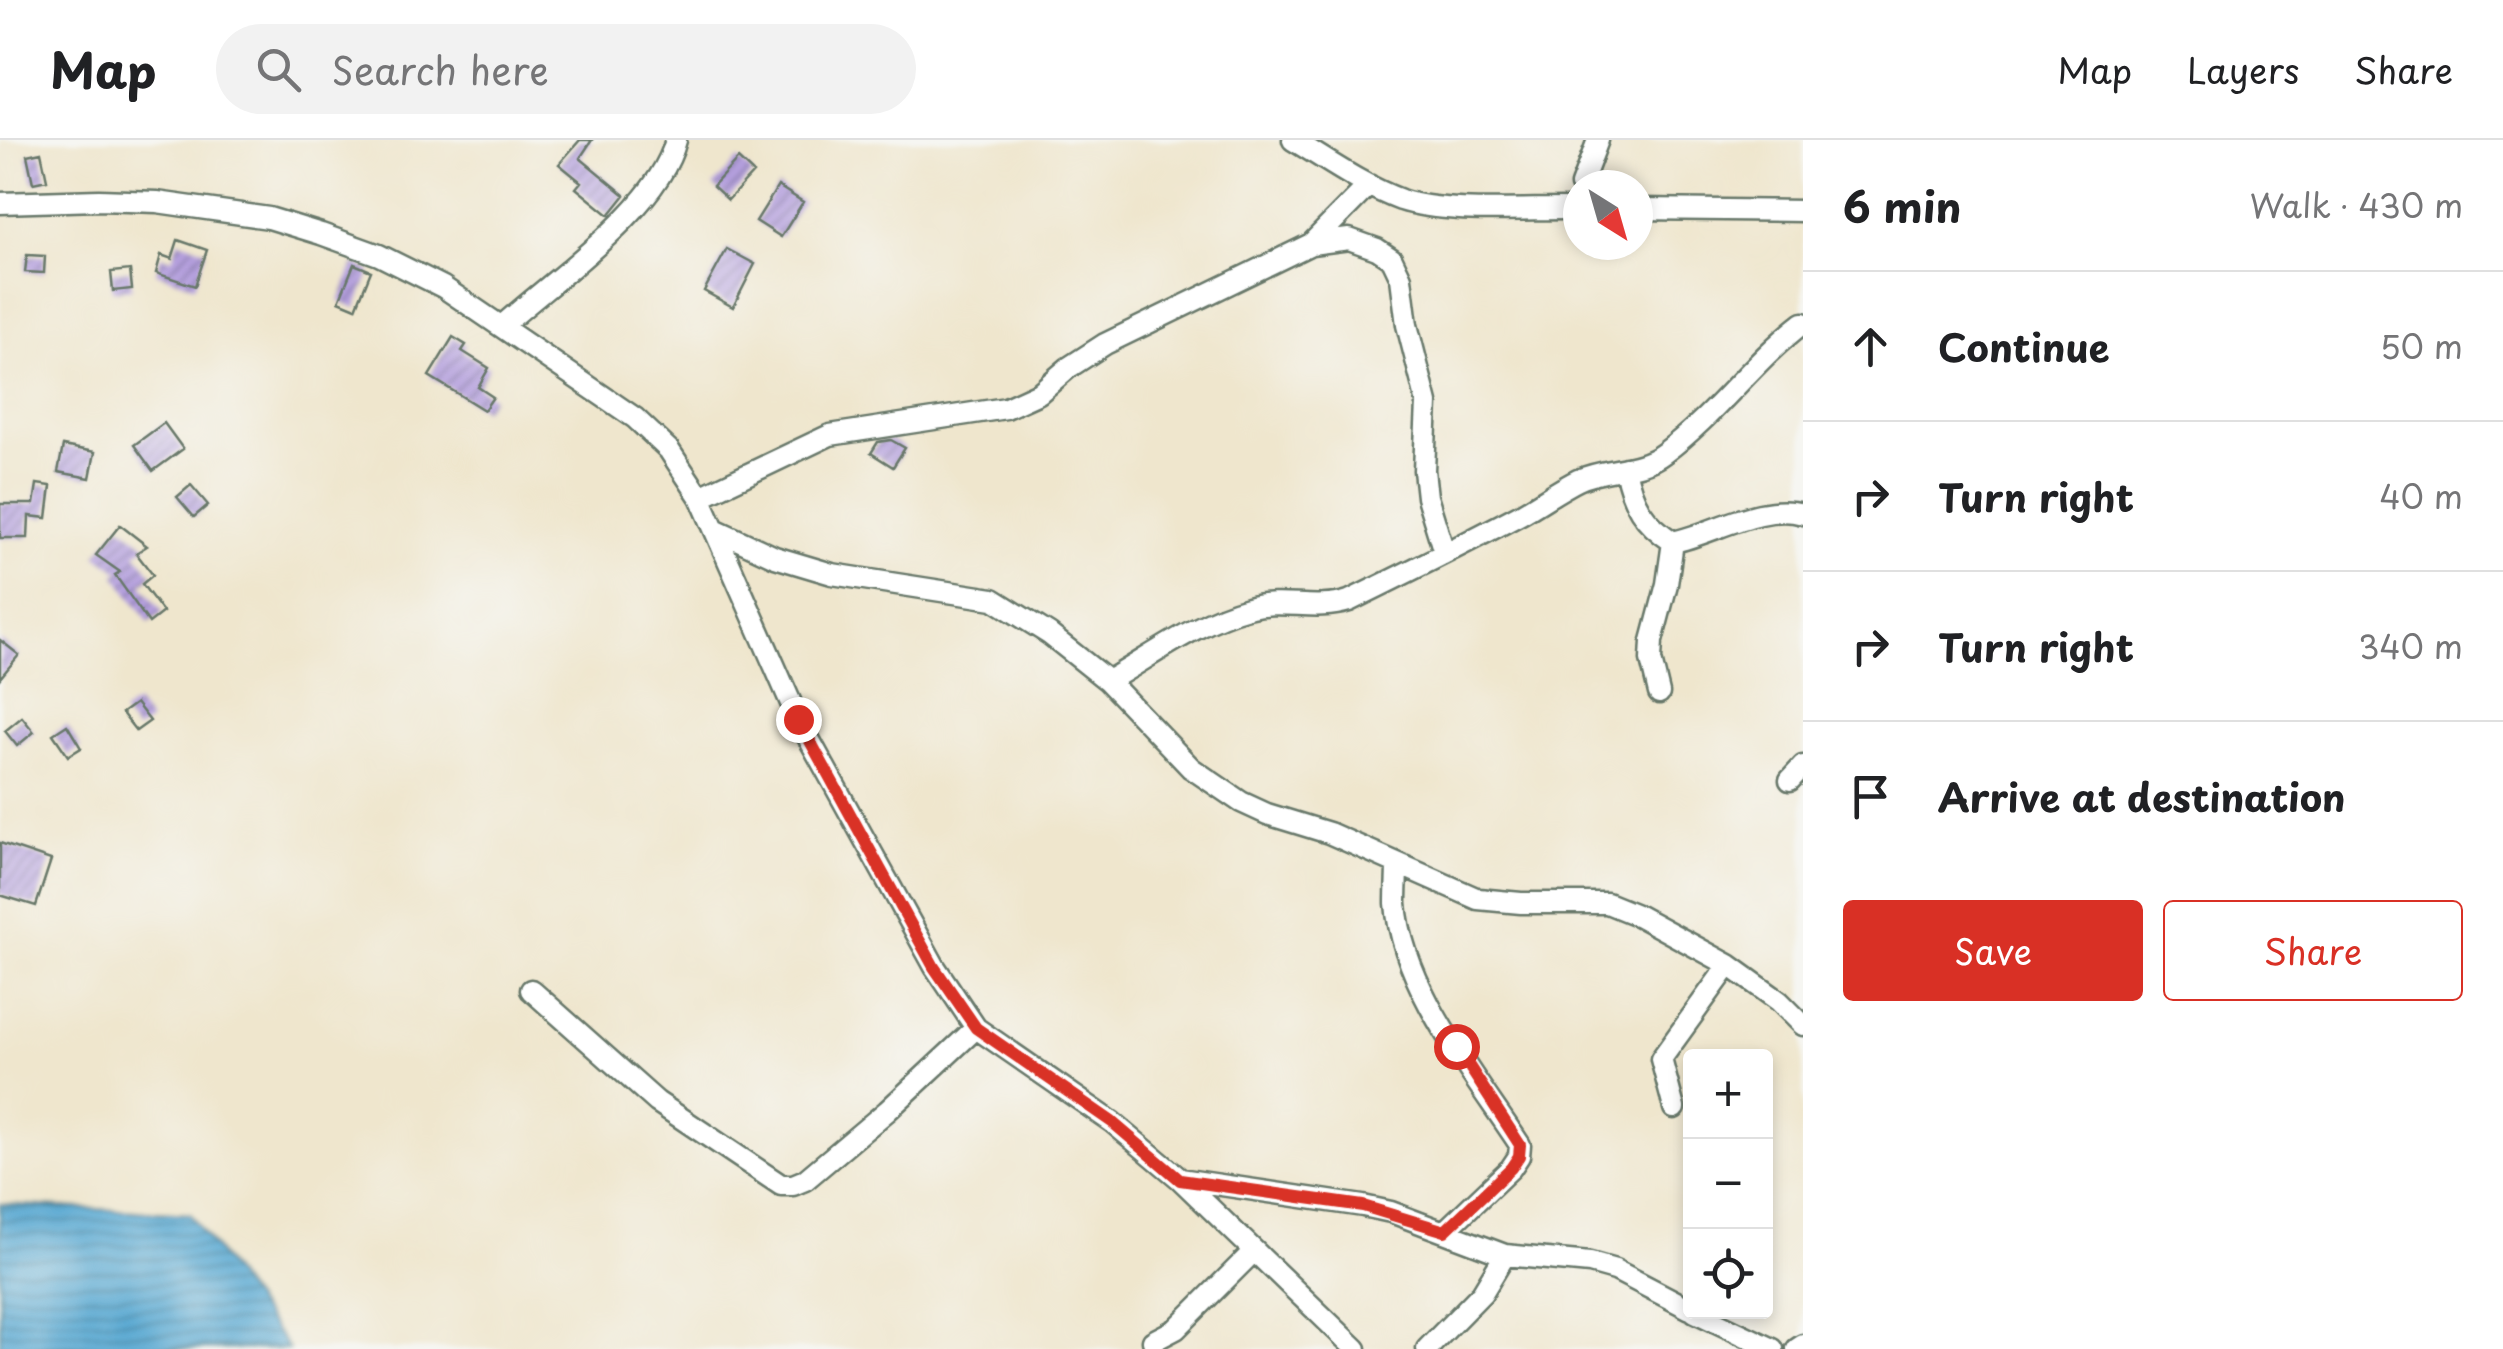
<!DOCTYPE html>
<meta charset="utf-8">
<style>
:root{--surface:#fff;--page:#f2f2f2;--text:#202124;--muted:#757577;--line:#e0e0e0;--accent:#d93025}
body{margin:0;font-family:"Playpen Sans",sans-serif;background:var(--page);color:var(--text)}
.controls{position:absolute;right:30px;bottom:30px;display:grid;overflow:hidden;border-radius:10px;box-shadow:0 5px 15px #0003}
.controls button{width:90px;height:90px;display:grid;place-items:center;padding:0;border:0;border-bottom:2px solid var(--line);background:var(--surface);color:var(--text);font:50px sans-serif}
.compass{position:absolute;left:1563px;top:30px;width:90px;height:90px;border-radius:50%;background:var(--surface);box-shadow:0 5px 15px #0003;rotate:143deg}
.stop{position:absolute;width:30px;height:30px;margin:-22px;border:8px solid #d93025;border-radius:50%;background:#fff}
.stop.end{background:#d93025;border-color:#fff;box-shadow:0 2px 10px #0008}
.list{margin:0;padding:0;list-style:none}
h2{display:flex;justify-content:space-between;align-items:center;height:130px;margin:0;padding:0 40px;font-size:42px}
h2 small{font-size:32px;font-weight:400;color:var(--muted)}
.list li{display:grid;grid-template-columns:65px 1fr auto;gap:30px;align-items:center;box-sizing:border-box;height:150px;padding:0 40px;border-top:2px solid var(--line)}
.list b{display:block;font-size:38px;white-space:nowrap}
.list em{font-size:32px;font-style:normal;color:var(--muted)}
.actions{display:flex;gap:20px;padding:30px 40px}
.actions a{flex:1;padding:22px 0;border:2px solid var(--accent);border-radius:10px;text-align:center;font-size:35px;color:var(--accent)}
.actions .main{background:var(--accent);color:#fff}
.icon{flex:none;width:55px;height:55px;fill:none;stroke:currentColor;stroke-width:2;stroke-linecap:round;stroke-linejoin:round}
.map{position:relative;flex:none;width:1803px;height:1209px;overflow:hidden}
header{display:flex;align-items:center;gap:60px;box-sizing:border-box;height:140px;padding:0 50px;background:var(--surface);border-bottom:2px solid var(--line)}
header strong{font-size:48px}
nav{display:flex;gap:55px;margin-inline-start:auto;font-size:35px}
.search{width:700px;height:90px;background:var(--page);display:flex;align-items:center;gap:25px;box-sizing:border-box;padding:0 35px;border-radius:55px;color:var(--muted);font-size:38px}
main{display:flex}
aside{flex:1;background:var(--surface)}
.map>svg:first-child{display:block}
.water{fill:url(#water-rules);stroke:#3a7282;stroke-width:2.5}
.building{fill:url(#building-hatch)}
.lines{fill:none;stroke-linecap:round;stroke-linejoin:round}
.minor-casing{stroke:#68786a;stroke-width:25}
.minor{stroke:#fff;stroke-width:20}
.route{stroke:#d93025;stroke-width:12}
</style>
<header>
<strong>Map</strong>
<div class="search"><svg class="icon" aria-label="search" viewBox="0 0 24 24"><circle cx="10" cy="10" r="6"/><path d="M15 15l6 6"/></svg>Search here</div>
<nav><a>Map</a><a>Layers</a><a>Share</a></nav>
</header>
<main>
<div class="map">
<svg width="1803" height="1209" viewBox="0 0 1803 1209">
<defs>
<pattern id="water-rules" width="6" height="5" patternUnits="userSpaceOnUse" patternTransform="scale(2.5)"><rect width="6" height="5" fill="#56a7d1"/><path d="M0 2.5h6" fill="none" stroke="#4789aa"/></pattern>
<pattern id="building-hatch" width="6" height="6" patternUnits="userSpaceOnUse" patternTransform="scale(2.5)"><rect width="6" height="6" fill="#b49fdd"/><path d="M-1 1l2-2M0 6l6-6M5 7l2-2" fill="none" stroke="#9283b4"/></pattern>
</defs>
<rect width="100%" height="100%" fill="#f6f6f2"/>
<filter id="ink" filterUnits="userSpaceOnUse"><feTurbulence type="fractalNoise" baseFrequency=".01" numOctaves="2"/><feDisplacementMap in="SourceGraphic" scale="20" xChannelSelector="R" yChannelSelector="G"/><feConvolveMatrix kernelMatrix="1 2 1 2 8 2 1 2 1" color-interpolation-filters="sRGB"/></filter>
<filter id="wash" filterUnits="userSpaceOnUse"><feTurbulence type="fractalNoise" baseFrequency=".0048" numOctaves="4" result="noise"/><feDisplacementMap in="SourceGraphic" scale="40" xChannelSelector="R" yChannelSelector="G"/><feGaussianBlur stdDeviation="2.25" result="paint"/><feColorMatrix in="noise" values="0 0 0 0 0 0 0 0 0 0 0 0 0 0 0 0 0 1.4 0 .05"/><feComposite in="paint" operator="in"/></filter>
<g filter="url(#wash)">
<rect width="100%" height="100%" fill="#efe6cd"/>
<!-- water -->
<path class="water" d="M0,1064L190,1074L289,1209H0Z"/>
<g id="blocks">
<!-- building -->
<path class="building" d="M580,0H592L580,18L625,55L609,75L576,48L581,42L559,24Z
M41,12L47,40L33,43L27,15Z
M738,19L753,33L728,60L713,46Z
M778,46L803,62L781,97L756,81Z
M178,100L207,110L195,146L156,133L161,115L172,119Z
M727,109L755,124L733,167L704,151Z
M27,115L45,116L44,133L25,132Z
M354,124L371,131L356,168L339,161Z
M130,130L132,149L113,151L111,132Z
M453,197L466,205L462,211L489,228L478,247L493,257L484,270L429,236Z
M164,283L183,309L153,331L134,305Z
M891,300L905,308L893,327L871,313L878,302Z
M63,306L95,312L90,338L58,332Z
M37,344L51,346L47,378L29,376L28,398H0V364H34Z
M191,345L208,365L194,377L177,357Z
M120,385L147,406L136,413L153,435L142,444L163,472L149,483L115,435L120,432L96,415Z
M0,500L19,515L0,538Z
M136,563L150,581L136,591L122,573Z
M22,577L34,592L17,606L5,591Z
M67,585L81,608L68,616L53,594Z
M0,703L51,720L36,766L0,755Z"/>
</g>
</g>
<g filter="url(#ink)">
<use href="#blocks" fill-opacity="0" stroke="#68786a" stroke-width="2.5"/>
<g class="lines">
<defs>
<path id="minor" d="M1293,0C1328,21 1363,46 1401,60C1446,75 1529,68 1578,69
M1581,45L1598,0
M0,63L99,60L157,62L269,78L321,94L379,115L443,147L635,278L669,310L700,357L798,579L935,827L976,888L1112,982L1180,1039L1356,1209
M1638,69L1803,71
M1311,104L1349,99L1377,109L1392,119L1401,138L1407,185L1427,263L1424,330L1427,357L1444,412
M502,186C555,138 659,68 676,0
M1625,328C1632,364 1643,382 1673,402C1713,394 1761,362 1803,374
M700,357L830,295L1006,268L1039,253L1068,228L1105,204L1311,104L1369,45
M717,390L775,417L832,434L993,459L1049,494L1108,541L1191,628L1241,662L1267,674L1329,693L1478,759L1521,763H1607L1639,776L1729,825L1779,861L1803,885
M1108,541C1152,516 1198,481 1248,468C1283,458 1314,472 1349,461C1406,433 1463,405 1519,375C1539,364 1558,350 1578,340C1607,327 1639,332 1664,313C1716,275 1752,222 1803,183
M1659,553L1651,520L1652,501L1667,444L1673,402
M1790,640L1803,626
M1397,724C1397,737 1396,750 1396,763C1402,848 1475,936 1520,1005L1519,1016L1511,1028L1445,1091
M531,850L657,962L781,1045H793L805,1040L887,971L976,888
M1674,968L1661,919L1729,825
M1180,1039L1363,1066L1391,1072L1505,1115L1590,1123L1615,1130L1690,1169
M1695,1172L1773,1209
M1153,1201L1176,1189L1253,1112
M1427,1209L1482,1153L1505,1115
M1797,1209L1803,1205"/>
</defs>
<!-- minor casing -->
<use href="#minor" class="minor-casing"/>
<!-- minor -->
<use href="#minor" class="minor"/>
</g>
</g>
<g class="lines" filter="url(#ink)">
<!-- route -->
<path class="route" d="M798,579L934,827L976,888L1112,982L1180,1040L1363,1066L1445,1091L1511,1028L1519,1016L1520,1005L1456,906"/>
</g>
</svg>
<div class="controls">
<button>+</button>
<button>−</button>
<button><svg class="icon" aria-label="locate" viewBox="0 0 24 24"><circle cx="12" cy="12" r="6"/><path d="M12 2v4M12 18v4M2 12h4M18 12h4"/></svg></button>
</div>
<svg class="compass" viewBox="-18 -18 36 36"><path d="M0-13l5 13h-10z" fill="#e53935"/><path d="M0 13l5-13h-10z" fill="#757577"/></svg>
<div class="stop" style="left:1456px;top:906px"></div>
<div class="stop end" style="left:798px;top:579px"></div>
</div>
<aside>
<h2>6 min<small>Walk · 430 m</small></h2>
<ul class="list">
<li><svg class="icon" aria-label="ahead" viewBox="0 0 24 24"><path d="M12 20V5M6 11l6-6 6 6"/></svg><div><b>Continue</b></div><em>50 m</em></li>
<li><svg class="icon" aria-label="right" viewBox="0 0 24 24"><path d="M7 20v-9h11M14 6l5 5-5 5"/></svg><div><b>Turn right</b></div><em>40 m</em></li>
<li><svg class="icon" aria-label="right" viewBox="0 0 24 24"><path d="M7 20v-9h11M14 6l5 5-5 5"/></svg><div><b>Turn right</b></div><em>340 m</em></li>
<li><svg class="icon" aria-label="arrive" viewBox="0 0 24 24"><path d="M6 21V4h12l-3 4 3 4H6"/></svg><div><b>Arrive at destination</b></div></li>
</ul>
<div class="actions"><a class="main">Save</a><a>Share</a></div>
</aside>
</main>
